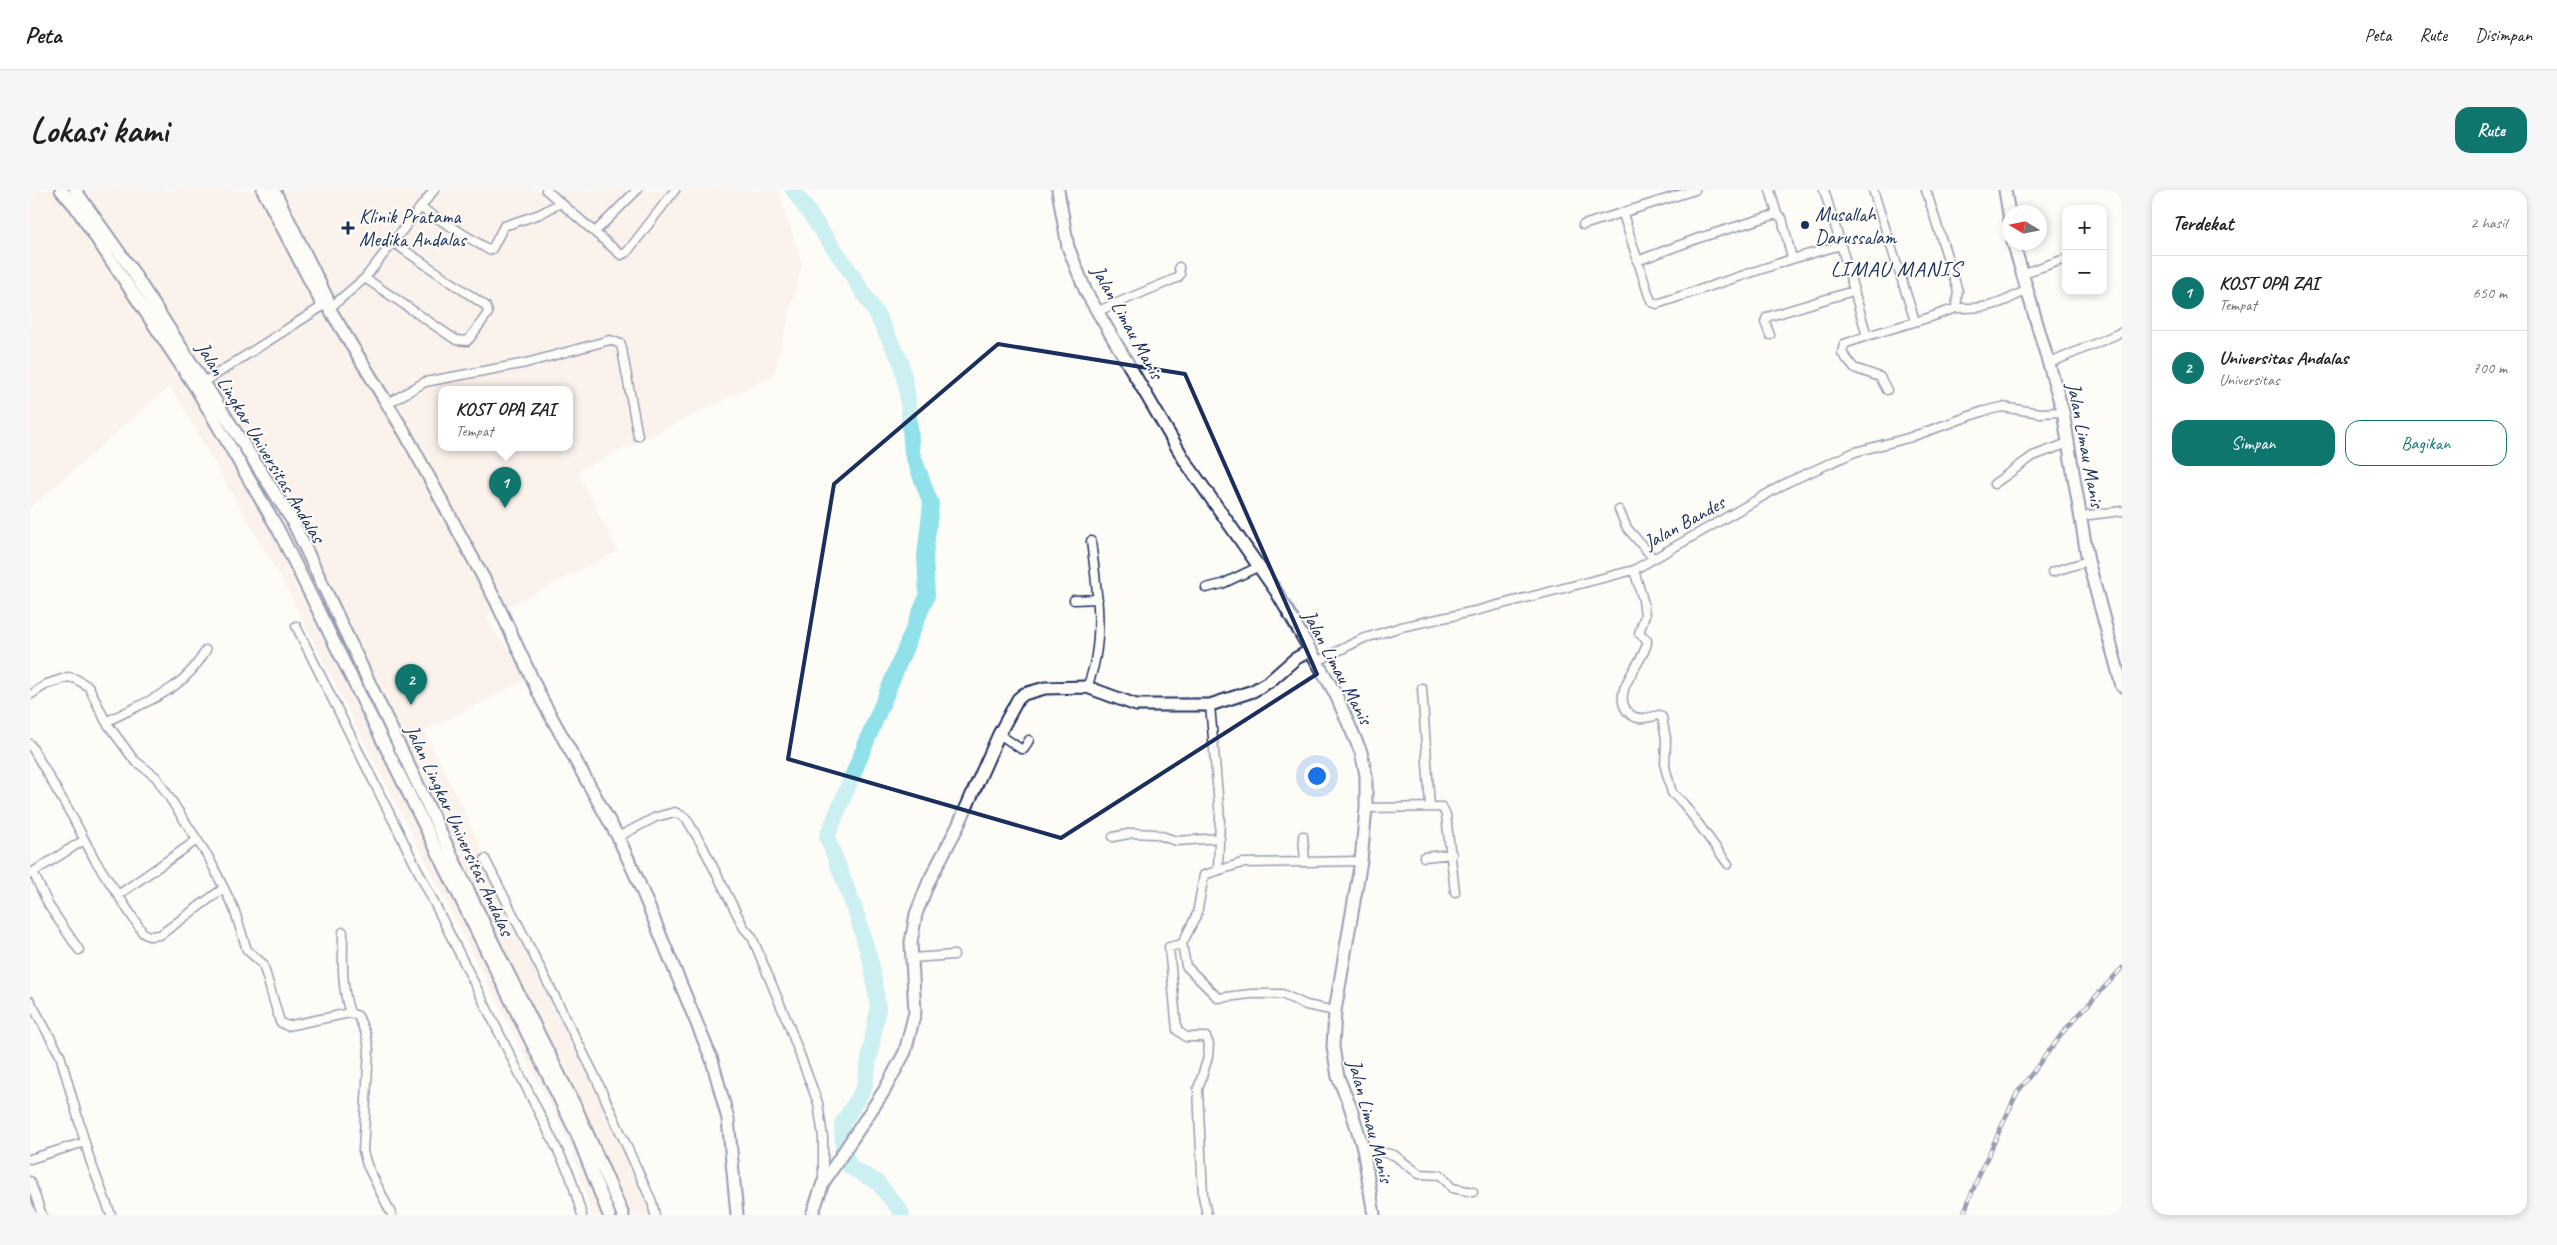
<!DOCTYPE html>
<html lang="id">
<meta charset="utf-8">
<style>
:root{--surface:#fff;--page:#f6f6f6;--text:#202124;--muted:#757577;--line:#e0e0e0;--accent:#0f766e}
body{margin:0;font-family:Caveat,sans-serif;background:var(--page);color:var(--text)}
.controls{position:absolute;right:15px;top:15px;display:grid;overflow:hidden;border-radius:10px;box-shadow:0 2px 8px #0003}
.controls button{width:45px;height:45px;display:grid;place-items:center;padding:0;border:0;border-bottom:1px solid var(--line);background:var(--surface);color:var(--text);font:25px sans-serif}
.compass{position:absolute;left:1972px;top:15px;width:45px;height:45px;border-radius:50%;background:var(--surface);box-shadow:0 2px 8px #0003;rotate:280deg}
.you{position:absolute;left:1286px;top:585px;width:18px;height:18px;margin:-12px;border:4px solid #fff;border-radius:50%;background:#1a73e8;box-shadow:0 0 0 8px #1a73e833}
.badge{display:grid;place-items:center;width:32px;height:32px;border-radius:50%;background:var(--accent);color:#fff;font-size:16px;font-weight:700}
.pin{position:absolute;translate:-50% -41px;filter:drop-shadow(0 1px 2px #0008)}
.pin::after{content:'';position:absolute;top:26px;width:18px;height:15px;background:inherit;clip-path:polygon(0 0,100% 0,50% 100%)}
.popup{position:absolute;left:408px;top:196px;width:135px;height:65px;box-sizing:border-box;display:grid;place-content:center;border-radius:10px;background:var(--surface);filter:drop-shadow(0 1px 4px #0005);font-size:16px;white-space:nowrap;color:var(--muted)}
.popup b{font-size:19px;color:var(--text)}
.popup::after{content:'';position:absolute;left:50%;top:100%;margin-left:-10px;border:10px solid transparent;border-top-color:var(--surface)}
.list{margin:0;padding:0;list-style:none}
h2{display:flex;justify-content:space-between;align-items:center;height:65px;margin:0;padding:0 20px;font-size:21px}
h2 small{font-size:16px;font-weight:400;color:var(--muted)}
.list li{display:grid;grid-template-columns:32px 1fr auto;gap:15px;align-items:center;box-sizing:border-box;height:75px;padding:0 20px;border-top:1px solid var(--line)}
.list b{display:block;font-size:19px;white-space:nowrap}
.list p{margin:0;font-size:16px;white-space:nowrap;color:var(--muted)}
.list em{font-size:16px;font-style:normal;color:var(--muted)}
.actions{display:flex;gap:10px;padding:15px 20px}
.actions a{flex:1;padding:11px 0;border:1px solid var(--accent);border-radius:15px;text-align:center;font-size:18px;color:var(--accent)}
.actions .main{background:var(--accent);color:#fff}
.map{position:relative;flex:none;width:2092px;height:1025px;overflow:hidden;border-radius:15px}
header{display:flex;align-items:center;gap:30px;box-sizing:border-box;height:70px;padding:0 25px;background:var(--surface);border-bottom:1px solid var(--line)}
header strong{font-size:24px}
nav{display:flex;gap:28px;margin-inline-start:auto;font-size:18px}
.intro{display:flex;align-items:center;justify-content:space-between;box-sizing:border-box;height:120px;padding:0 30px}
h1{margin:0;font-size:35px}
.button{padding:12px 22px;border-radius:15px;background:var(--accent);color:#fff;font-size:18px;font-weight:700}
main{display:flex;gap:30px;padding:0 30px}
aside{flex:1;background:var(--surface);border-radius:15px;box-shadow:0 2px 8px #0003}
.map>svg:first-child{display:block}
.built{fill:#f8e6de;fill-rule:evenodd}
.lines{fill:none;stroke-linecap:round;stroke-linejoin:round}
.river{stroke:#90e1ea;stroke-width:16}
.street-casing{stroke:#1b2f5e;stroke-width:11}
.secondary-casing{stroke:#1b2f5e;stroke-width:15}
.street{stroke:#fdfcf7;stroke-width:8}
.secondary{stroke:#fdfcf7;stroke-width:11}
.rail-casing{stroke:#1b2f5e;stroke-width:4.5}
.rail{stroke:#fdfcf7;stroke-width:2.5;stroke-dasharray:8;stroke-linecap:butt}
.marked{fill:none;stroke:#1b2f5e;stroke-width:4;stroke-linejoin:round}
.poi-dot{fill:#1b2f5e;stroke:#fdfcf7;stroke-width:2}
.labels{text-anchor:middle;stroke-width:4;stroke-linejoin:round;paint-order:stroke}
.poi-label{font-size:20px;fill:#1b2f5e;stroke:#fdfcf7;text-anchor:start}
.street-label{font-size:20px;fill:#1b2f5e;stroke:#fdfcf7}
.quarter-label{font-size:22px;letter-spacing:1px;fill:#1b2f5e;stroke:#fdfcf7}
</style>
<header>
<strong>Peta</strong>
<nav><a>Peta</a><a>Rute</a><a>Disimpan</a></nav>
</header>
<div class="intro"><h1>Lokasi kami</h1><a class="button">Rute</a></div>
<main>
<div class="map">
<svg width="2092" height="1025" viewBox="0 0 2092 1025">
<rect width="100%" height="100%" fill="#fdfcf7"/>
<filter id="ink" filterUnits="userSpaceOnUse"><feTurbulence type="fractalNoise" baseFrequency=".02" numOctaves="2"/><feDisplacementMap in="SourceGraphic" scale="10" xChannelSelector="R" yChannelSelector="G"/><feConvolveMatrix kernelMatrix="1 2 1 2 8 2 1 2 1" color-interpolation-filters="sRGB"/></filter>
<g filter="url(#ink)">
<!-- built -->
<path class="built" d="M0,0H748L772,74L744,185L547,282L588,361L455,428L500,488L395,541L478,712L589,933L630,1025H562L541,956L253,392L140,196L0,318ZM411,199H539V257H411Z"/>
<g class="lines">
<!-- river -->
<path class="river" d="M763,0L819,80L847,125L871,172L877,202L882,263L901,314L895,366L897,406L797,647L826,722L842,777L848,818L834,898L812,934L813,958L820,977L847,992L870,1020L872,1025"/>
<defs>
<path id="street" d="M516,0L591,65L597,62L645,0
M1740,0L1747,24
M1843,0L1885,131
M391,18L459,60L462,59L474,36L510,24L530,13
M1593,24L1619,106L1622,112L1627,114L1762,69L1811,55L1794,0
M1553,35L1665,0
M565,42L607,0
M1811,55L1837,146L1814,154L1812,163L1824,178L1850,187L1857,200
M1607,71L1669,48L1747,24L1752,28L1762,69
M1991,84L2035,69
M335,88L426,150L437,151L440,148L458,123L456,116L364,53
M301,117L335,88L404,0
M1926,118C1956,119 1970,115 1996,100
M1068,121L1147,88L1150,85L1149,77
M1740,145L1735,132L1737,127L1823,101
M1837,146L1901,127L1926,118L1928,101L1896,0
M2020,173L2092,142
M171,194L293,116
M357,214L395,192L496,173L580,150L591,154L608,246
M1964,294L2003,266L2038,253
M1589,320L1597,338L1623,368
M2051,326L2092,321
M1604,380L1613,410L1615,425L1609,443L1617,450V453C1614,472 1581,500 1597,521C1606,532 1617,528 1629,525L1632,527L1636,549L1635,577L1642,603L1653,613L1698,674
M2022,382L2058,371
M1176,398L1192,394L1230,376
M1044,410L1068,409
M266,436L540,985L552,1025
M1286,472L1332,449L1371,437L1445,421L1604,380L1758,292L1825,262L1878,248L1954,221L1972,217L2010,223L2033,222
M1057,497C1076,452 1067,399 1061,351
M1392,498L1400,616
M0,505L17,494L38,487L46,489L59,497L76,532L104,570L126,587L179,668L204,719L217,760L233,774L250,832L257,836L320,823L328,826L336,844L339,859L333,961L337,975L362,1025
M1180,515L1190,628L1188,679
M76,532C117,510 152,503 176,460
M969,544L991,559H994L999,550
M0,554L42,626L65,670L113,743L119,746L130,745L194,698
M1336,618L1412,617L1416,625L1425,702
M1273,646L1275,672
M588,647L626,627L645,622L656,628L672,655L714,738L722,747L758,833L788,913L793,947V991
M1083,647L1103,643L1125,644L1147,651L1190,648
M1394,667L1422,664
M455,669L564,884L622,1012L625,1025
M3,682L19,716L49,760
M0,684L54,650
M88,705L167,650
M313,742C313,770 311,796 320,823
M1152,754L1139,757L1147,840L1156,847H1176L1179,854L1178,867L1168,899L1173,1006L1177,1025
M882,768L924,765
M0,811L30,865L60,970L81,1025
M1305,821L1276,815L1252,804H1221L1188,808L1156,776L1152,754L1167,724L1174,685L1212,673L1331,671
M1333,958L1364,965L1389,984L1411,985L1422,998L1443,1002
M0,969L55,952
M0,991L12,1025"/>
<path id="secondary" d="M31,0L45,16L166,198L248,339L547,944L579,1025
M45,0L99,76L262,330L467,761L547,920L593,1025
M233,0L292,114
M244,0L298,110
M1028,0L1038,57L1056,102L1155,271L1246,401L1305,503L1331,562L1336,585V618L1331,671L1305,821L1303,857L1308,887L1320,916L1333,958L1344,1025
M1975,0L1980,30
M1983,52L2033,222L2058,371L2092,496
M299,118L375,243L466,411L512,510L588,647L606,686L682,870L698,929L707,1025
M782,1025L793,993L854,901L875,862L885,822L881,752L886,724L899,691L928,636L969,544L988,509L994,504L1015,498L1057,497L1106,515H1180L1223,501L1240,491L1265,469L1279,461"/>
</defs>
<!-- street casing -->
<use href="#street" class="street-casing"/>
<!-- secondary casing -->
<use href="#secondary" class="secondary-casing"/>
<!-- street -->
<use href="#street" class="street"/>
<!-- secondary -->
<use href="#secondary" class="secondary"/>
<defs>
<path id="rail" d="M1933,1025L1949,985L1987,903L2034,841L2092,778"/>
</defs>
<!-- rail casing -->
<use href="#rail" class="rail-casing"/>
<!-- rail -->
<use href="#rail" class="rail"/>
</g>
</g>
<!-- marked area -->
<path d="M0 0H2092V1025H0ZM968,154L1155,184L1287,484L1031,648L758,569L804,294Z" fill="#fdfcf7" fill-opacity=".55" fill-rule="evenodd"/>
<path class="marked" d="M968,154L1155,184L1287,484L1031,648L758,569L804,294Z"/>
<!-- markers -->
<g class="poi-dot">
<circle cx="1775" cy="35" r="5"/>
<path d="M315.5 30.5h5v5h5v5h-5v5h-5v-5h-5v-5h5z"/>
</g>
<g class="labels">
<!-- poi labels -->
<g class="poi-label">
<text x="1785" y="31">Musallah<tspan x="1785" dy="23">Darussalam</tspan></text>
<text x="329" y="33">Klinik Pratama<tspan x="329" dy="23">Medika Andalas</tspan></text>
</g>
<!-- street labels -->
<g class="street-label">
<text transform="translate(1098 132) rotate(61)" y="7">Jalan Limau Manis</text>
<text transform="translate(231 252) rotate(59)" y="7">Jalan Lingkar Universitas Andalas</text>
<text transform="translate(2056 255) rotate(79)" y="7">Jalan Limau Manis</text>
<text transform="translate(1654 332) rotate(-29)" y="7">Jalan Bandes</text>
<text transform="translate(1308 477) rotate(62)" y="7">Jalan Limau Manis</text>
<text transform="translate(430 640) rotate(65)" y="7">Jalan Lingkar Universitas Andalas</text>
<text transform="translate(1341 931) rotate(75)" y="7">Jalan Limau Manis</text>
</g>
<!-- quarter labels -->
<g class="quarter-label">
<text x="1866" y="86">LIMAU MANIS</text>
</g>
</g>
</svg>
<div class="controls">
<button>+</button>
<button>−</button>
</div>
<svg class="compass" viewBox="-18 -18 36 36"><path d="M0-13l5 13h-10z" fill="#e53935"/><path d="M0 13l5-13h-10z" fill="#757577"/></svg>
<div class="you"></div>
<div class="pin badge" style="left:475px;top:318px">1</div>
<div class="popup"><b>KOST OPA ZAI</b>Tempat</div>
<div class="pin badge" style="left:381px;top:515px">2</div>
</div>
<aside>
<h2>Terdekat<small>2 hasil</small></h2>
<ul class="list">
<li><span class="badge">1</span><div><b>KOST OPA ZAI</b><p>Tempat</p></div><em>650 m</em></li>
<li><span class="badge">2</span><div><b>Universitas Andalas</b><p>Universitas</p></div><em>700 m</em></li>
</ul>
<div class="actions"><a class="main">Simpan</a><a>Bagikan</a></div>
</aside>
</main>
